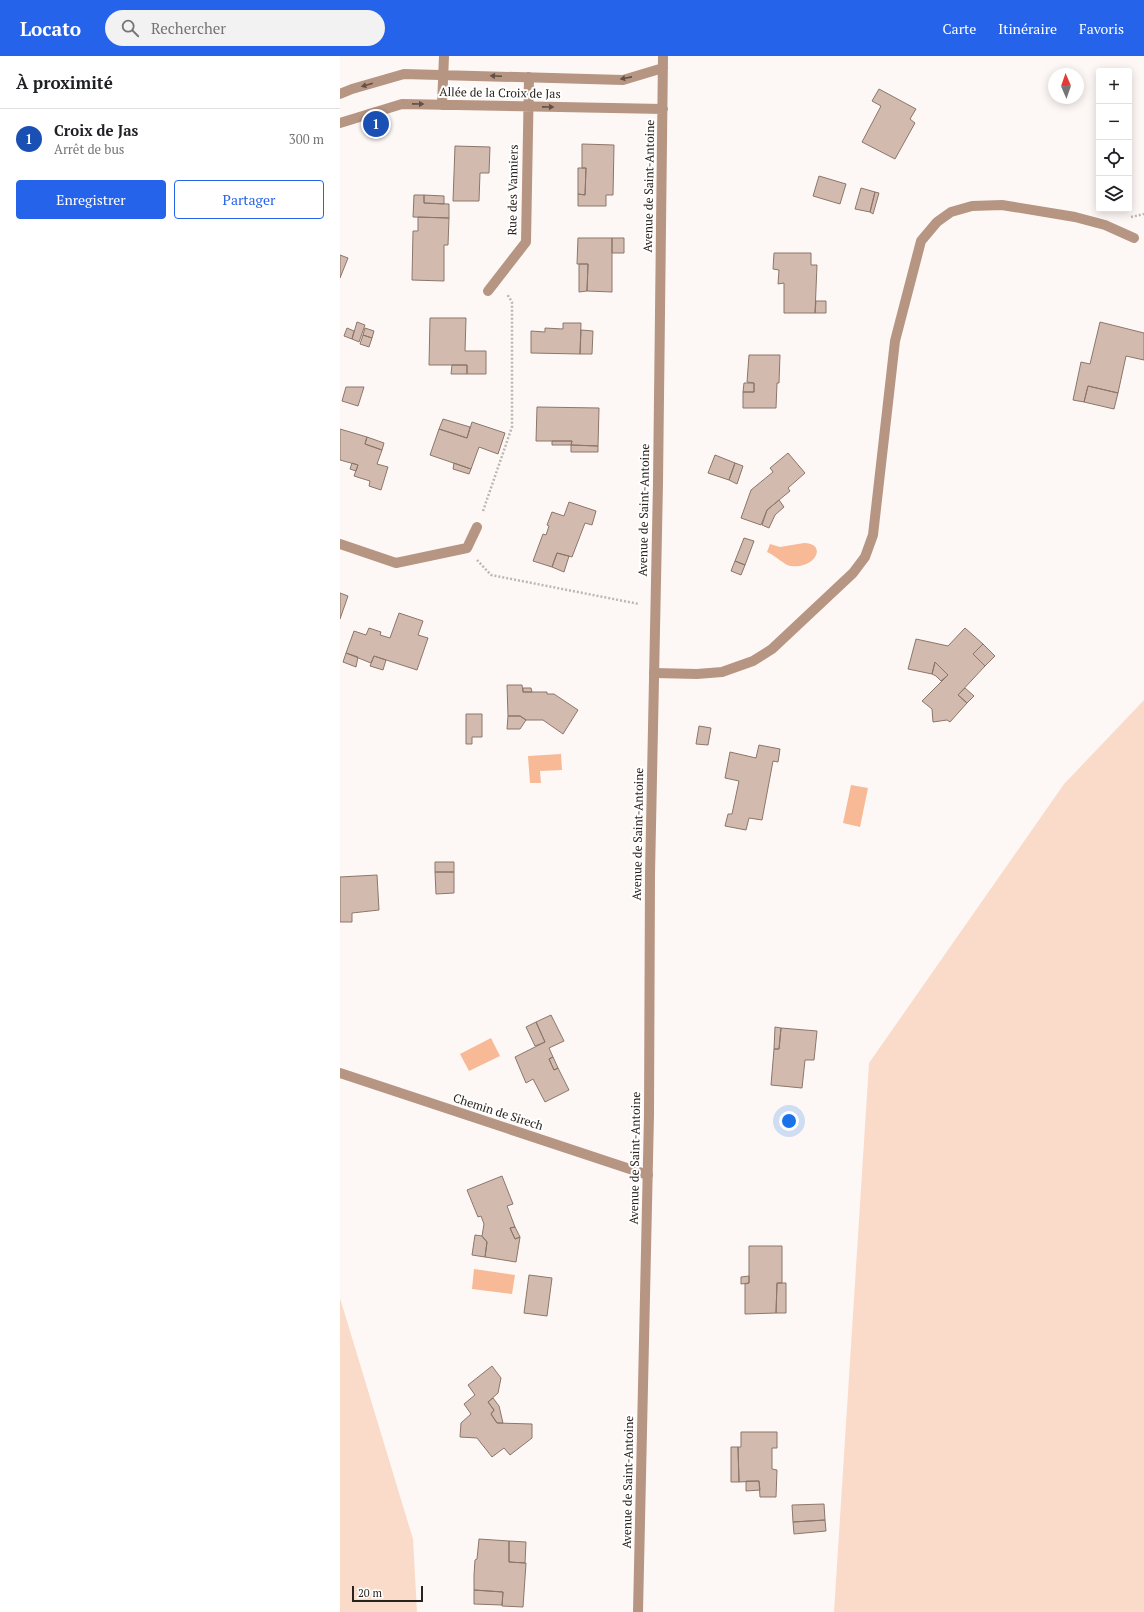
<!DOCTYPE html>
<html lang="fr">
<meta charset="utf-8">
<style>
:root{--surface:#fff;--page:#f2f2f2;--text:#202124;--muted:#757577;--line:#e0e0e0;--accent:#2563eb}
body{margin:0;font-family:"PT Serif",serif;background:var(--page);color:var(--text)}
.controls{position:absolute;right:12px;top:12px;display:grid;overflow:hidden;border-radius:4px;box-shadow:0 2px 10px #0003}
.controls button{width:36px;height:36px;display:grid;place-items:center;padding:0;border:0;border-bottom:1px solid var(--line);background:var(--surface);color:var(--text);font:20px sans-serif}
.compass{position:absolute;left:708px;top:12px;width:36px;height:36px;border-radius:50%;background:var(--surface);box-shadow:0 2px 10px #0003;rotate:358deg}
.scale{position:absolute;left:12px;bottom:10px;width:71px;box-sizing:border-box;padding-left:4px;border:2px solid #2a221d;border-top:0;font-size:11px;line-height:14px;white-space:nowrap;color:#2a221d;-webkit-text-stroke:3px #fff;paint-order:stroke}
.you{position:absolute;left:449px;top:1065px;width:14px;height:14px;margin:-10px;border:3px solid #fff;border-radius:50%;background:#1a73e8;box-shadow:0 0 0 6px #1a73e833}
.badge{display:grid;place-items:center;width:26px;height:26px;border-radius:50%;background:var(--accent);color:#fff;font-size:13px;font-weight:700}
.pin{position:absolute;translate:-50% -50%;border:2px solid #fff;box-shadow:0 1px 4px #0006}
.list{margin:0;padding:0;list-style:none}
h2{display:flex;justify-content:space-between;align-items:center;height:52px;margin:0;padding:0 16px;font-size:17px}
h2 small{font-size:13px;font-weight:400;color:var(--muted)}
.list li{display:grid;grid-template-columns:26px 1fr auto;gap:12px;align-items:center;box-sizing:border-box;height:60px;padding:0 16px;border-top:1px solid var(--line)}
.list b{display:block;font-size:15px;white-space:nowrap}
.list p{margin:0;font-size:13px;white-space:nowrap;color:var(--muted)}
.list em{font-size:13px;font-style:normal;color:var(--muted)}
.actions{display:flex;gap:8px;padding:12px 16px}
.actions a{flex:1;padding:9px 0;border:1px solid var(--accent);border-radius:4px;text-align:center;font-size:14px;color:var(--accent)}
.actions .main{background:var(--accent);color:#fff}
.icon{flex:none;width:22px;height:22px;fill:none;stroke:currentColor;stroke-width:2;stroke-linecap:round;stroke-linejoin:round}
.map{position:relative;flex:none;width:804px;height:1556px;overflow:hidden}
header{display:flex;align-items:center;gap:24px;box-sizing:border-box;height:56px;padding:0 20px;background:var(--accent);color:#fff}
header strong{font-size:19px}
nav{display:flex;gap:22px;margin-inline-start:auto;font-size:14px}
.search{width:280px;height:36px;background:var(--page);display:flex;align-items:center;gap:10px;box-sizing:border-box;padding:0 14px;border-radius:22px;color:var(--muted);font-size:15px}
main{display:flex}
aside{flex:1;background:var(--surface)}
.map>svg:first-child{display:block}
.green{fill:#fadbca}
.water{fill:#f7b996}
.building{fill:#d2bbae;stroke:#8c766a}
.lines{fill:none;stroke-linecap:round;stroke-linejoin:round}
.path{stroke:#bdb7b4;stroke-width:2.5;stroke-dasharray:2 2;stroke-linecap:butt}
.lane{stroke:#b79583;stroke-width:10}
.street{stroke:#b79583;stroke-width:10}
.oneway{fill:#625046}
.labels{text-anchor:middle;stroke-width:4;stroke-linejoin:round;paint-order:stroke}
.street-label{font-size:12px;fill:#2a221d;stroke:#fff}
</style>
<header>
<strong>Locato</strong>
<div class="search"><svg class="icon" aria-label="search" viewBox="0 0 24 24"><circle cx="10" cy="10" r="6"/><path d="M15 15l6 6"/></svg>Rechercher</div>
<nav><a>Carte</a><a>Itinéraire</a><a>Favoris</a></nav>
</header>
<main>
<aside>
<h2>À proximité<small></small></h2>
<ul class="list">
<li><span class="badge" style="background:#1a4fb4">1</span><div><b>Croix de Jas</b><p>Arrêt de bus</p></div><em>300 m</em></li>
</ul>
<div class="actions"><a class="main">Enregistrer</a><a>Partager</a></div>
</aside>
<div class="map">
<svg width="804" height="1556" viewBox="0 0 804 1556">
<rect width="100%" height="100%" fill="#fdf8f5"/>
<!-- green -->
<path class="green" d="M804,644V1556H494L529,1007L724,728Z
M0,1242L73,1483L77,1556H0Z"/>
<!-- water -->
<path class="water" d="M464,487C487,487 477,513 451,510C445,510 435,499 427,496L430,488L440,491Z
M221,698L222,714L200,715L201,727H190L188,700Z
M511,729L528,732L520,771L503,767Z
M151,982L160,1000L129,1015L120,998Z
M134,1213L175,1219L172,1238L132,1233Z"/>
<!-- building -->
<path class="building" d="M539,33L576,53L570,63L575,67L555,103L522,86L541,50L532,45Z
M242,88L274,89L273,139H266V150H238V138L245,139L246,112H242Z
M115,90L150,91L149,117H140L139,145H113Z
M238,112H246L245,139L238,138Z
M479,120L506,128L500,148L473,140Z
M521,132L535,136L530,156L515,153Z
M535,136L539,137L533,158L530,156Z
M74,139H84V147L109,148V162L73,161Z
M84,139L104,140V148L84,147Z
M78,161L109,162L108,189H104V225L72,224L73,175H78Z
M238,182H272V236L247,235L248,208H237Z
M272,182H284V197H272Z
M434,197H471V209H477L475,257H444V227L438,228L439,214L433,213Z
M0,199L8,202L0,222Z
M239,208H248L247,235L239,236Z
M476,245H486V257H475Z
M90,262H126L125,295H146V318H127V309H89Z
M17,266L25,269L19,286L12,283Z
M760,266L804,277V304L786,300L778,337L748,330L744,346L733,344L741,306L750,308Z
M223,267H241L240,298L191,297V275L205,276V272L223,273Z
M7,272L14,275L12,283L4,280Z
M25,272L34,275L32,282L23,279Z
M241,274L253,275L252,298H240Z
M23,279L32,282L29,291L20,288Z
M409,299H440L439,327H437L436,352H403V336H414V327L407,326Z
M112,309H127V318H111Z
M404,327H414V336H403Z
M748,330L778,337L774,353L744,346Z
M6,331H24L18,350L2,345Z
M197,351L259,352L258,390L231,389L232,385H196Z
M103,363L130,371L127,382L99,373Z
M132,366L165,377L158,398L139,391L131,413L90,399L99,373L127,382Z
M0,373L27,381L25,388L42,394L37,408L48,411L41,434L29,430L30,425L14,420L18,409L0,404Z
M27,381L44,387L42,394L25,388Z
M212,385H232L231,389H212Z
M231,389L258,390V396H231Z
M448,397L465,417L448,432L450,435L427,454L421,469L401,462L411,434L433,416L430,412Z
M375,399L395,407L389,424L368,417Z
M12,407L18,409L16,415L10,413Z
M114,407L131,413L129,418L113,413Z
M395,407L403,410L397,428L389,424Z
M439,444L444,451L435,459L429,472L422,469L427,454Z
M229,446L256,455L252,469L245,467L232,501L217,497L212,511L193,505L203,478L206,479L209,470L207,469L212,456L224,460Z
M404,482L414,485L405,509L395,505Z
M217,497L229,500L224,516L212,511Z
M395,505L405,509L401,519L391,515Z
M0,537L8,540L0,563Z
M59,557L83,565L78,579L88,582L77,614L34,600L31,607L6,597L14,575L26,579L29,572L41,576L40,579L50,582Z
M625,572L643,588L633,598L645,610L618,639L627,647L610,666L607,664L593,666L592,653L582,645L608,619L595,606L592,618L568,613L576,583L608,590Z
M643,588L655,600L645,610L633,598Z
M6,597L18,601L16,611L3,606Z
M34,600L46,604L43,614L30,610Z
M595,606L608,619L601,625L596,620L592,618Z
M167,629H182L183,636H207V638H214L238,654L223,678L203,664H186L180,660H168Z
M183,632H191L192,636H183Z
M625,632L634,640L627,647L618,639Z
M126,658H142V681H132V688H126Z
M168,660H180L186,664L180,673H167Z
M359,670L371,672L368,689L356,688Z
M419,689L440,693L438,706L433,705L422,764L409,762L406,774L385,770L388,758H392L399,725L385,722L390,696L416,702Z
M95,806H114V816H95Z
M95,816H114V837L96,838Z
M37,819L39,854L12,857V866H0V821Z
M211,959L224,985L209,992L213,1001L209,1003L214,1014L218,1012L229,1034L205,1046L193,1023L186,1027L175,1001L205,986L196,966Z
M196,966L205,986L195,990L186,971Z
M435,971L441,972L439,993H434Z
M441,972L477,975L474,1004H465L462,1032L431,1029L434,993H439Z
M213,1001L218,1012L214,1014L209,1003Z
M162,1120L173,1148L167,1150L175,1171L170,1172L175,1183L180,1181L176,1206L145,1201L147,1186L142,1180L144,1168L141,1160L138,1161L127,1134Z
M175,1171L180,1181L175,1183L170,1172Z
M135,1179L142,1180L147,1186L145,1201L132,1199Z
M409,1190H442V1227H437L436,1257L405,1258V1228L409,1227Z
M189,1219L212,1222L207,1260L184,1257Z
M409,1220V1227L401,1228V1221Z
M437,1227H446V1257H436Z
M152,1310L161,1322L158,1337L148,1346L154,1354L151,1358L157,1367L192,1368V1382L170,1399L164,1392L152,1401L137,1382L120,1381L121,1367L131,1358L124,1348L135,1339L128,1329Z
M153,1342L159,1350L163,1367H157L151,1358L154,1354L148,1346Z
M401,1376H437V1392H432V1413L437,1414L436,1441H420L419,1425L399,1426L398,1391H401Z
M391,1391H398L399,1426H391Z
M406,1425H419L420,1434L406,1435Z
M484,1448L485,1464L453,1466L452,1449Z
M485,1464L486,1475L454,1478L453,1466Z
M139,1483L169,1485V1506L186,1507L183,1551L162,1550L163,1536L134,1534V1519L135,1504L137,1503Z
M169,1485L186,1486L185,1507L169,1506Z
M134,1534L163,1536L162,1549L134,1548Z"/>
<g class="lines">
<!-- path -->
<path class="path" d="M791,161L804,158
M143,455L172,371V246L167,238
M137,504L151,519L299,548"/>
<!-- lane -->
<path class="lane" d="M314,617L357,618L382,616L413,605L432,593L513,517L525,501L533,479L555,285L581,185L597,166L611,156L632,150L662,149L735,161L765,169L794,182
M0,1017L308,1119"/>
<!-- street -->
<path class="street" d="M0,38L12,33L64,18L283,24L323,12
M102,49L104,0
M0,67L62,48L323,53
M148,235L186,186L189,21
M0,488L56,507L127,492L137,471
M298,1556L309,1059L310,819L318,427L323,0"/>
</g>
<!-- one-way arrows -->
<defs><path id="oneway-solid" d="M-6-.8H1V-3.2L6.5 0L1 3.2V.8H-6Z"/></defs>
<g class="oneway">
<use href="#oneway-solid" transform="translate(156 20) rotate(-178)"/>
<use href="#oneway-solid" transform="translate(286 22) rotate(169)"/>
<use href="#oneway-solid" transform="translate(27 29) rotate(164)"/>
<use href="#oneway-solid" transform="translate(78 48) rotate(1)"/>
<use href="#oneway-solid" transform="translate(208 51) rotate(1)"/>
</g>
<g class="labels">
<!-- street labels -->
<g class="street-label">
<text transform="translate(160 37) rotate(1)" y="4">Allée de la Croix de Jas</text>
<text transform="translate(309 130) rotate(-89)" y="4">Avenue de Saint-Antoine</text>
<text transform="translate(173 134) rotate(-89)" y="4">Rue des Vanniers</text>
<text transform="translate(304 454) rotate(-89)" y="4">Avenue de Saint-Antoine</text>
<text transform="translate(298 778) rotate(-89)" y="4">Avenue de Saint-Antoine</text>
<text transform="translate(158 1056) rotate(18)" y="4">Chemin de Sirech</text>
<text transform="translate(295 1102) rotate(-89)" y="4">Avenue de Saint-Antoine</text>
<text transform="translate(288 1426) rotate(-89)" y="4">Avenue de Saint-Antoine</text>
</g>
</g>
</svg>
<div class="controls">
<button>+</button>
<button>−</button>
<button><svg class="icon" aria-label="locate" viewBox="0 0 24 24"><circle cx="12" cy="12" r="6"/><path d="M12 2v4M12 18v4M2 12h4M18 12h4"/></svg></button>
<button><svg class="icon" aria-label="layers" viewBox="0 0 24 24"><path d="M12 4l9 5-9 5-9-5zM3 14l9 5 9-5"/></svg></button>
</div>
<svg class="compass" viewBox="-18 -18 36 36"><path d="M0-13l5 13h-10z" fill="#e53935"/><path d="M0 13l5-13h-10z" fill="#757577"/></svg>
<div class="scale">20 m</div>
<div class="you"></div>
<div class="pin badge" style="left:36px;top:68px;background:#1a4fb4">1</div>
</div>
</main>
